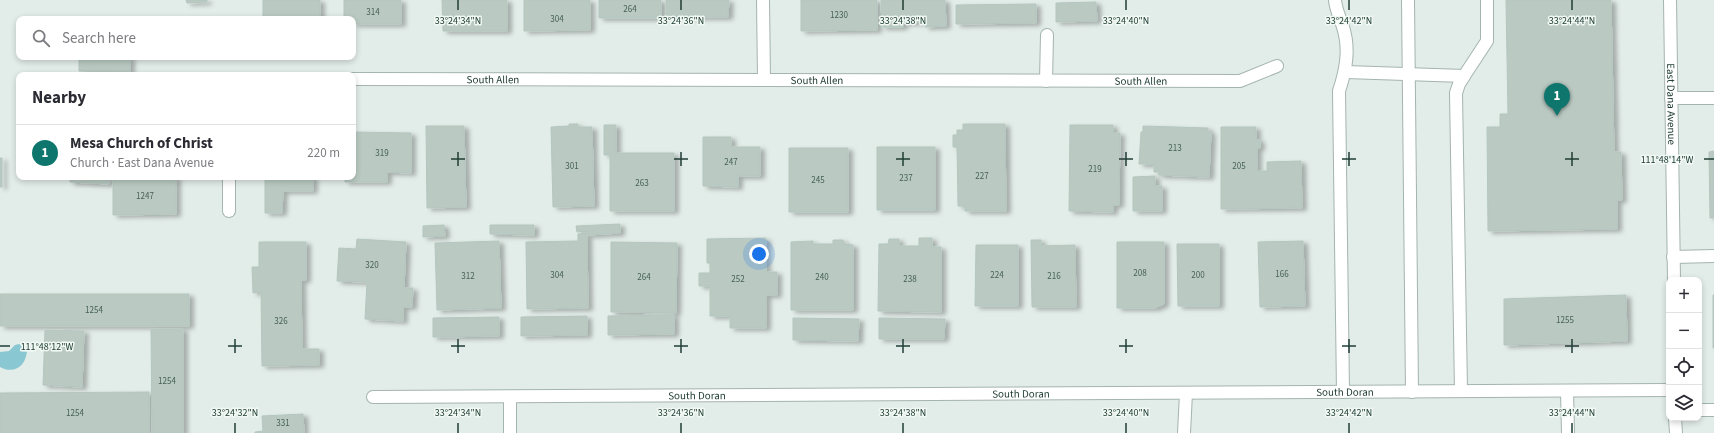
<!DOCTYPE html>
<meta charset="utf-8">
<style>
:root{--surface:#fff;--page:#f2f2f3;--text:#2b2b33;--muted:#7c7c81;--line:#e1e1e2;--accent:#0f766e}
body{margin:0;font-family:"Source Sans 3",sans-serif;background:var(--page);color:var(--text)}
.controls{position:absolute;right:12px;bottom:12px;display:grid;overflow:hidden;border-radius:8px;box-shadow:0 2px 6px #0003}
.controls button{width:36px;height:36px;display:grid;place-items:center;padding:0;border:0;border-bottom:1px solid var(--line);background:var(--surface);color:var(--text);font:20px sans-serif}
.you{position:absolute;left:759px;top:254px;width:14px;height:14px;margin:-10px;border:3px solid #fff;border-radius:50%;background:#1a73e8;box-shadow:0 0 0 6px #1a73e833}
.badge{display:grid;place-items:center;width:26px;height:26px;border-radius:50%;background:var(--accent);color:#fff;font-size:13px;font-weight:700}
.pin{position:absolute;translate:-50% -33px;filter:drop-shadow(0 1px 2px #0008)}
.pin::after{content:'';position:absolute;top:21px;width:14px;height:12px;background:inherit;clip-path:polygon(0 0,100% 0,50% 100%)}
.list{margin:0;padding:0;list-style:none}
h2{display:flex;justify-content:space-between;align-items:center;height:52px;margin:0;padding:0 16px;font-size:17px}
h2 small{font-size:13px;font-weight:400;color:var(--muted)}
.list li{display:grid;grid-template-columns:26px 1fr auto;gap:12px;align-items:center;box-sizing:border-box;height:56px;padding:0 16px;border-top:1px solid var(--line)}
.list b{display:block;font-size:15px;white-space:nowrap}
.list p{margin:0;font-size:13px;white-space:nowrap;color:var(--muted)}
.list em{font-size:13px;font-style:normal;color:var(--muted)}
.icon{flex:none;width:22px;height:22px;fill:none;stroke:currentColor;stroke-width:2;stroke-linecap:round;stroke-linejoin:round}
.map{position:relative;flex:none;width:1714px;height:433px;overflow:hidden}
.search{position:absolute;background:var(--surface);box-shadow:0 2px 6px #0003;left:16px;top:16px;width:340px;height:44px;display:flex;align-items:center;gap:10px;box-sizing:border-box;padding:0 14px;border-radius:8px;color:var(--muted);font-size:15px}
.panel{position:absolute;background:var(--surface);box-shadow:0 2px 6px #0003;left:16px;top:72px;width:340px;height:108px;border-radius:8px}
.map>svg:first-child{display:block}
.water{fill:#89c7d2}
.building{fill:#bacac3;stroke:#b4c6bf;filter:url(#shadow)}
.lines{fill:none;stroke-linecap:round;stroke-linejoin:round}
.minor-casing{stroke:#a4b4af;stroke-width:14}
.minor{stroke:#fff;stroke-width:12}
.ticks{fill:none;stroke:#213e36;stroke-width:1.5}
.labels{text-anchor:middle;stroke-width:3;stroke-linejoin:round;paint-order:stroke}
.number-label{font-size:9px;fill:#476159}
.street-label{font-size:11px;fill:#213e36;stroke:#f2f9f5}
.ticks-label{font-size:10px;text-anchor:middle;fill:#213e36;stroke:#f2f9f5;stroke-width:3;stroke-linejoin:round;paint-order:stroke}
</style>
<div class="map">
<svg width="1714" height="433" viewBox="0 0 1714 433">
<defs>
<filter id="shadow"><feDropShadow dx="4.5" dy="2.5" stdDeviation="2" flood-color="#0004"/></filter>
</defs>
<rect width="100%" height="100%" fill="#e2ece8"/>
<!-- water -->
<path class="water" d="M19,344L27,349C27,365 15,375 0,367V352L9,351L15,345Z"/>
<!-- building -->
<path class="building" d="M186,0H207V2L187,3Z
M263,0H320V19H263Z
M344,0H401V24H353V19H344Z
M442,0H507V31H443Z
M524,0H590V30L524,31Z
M599,0H661V18H599Z
M666,0H729L728,17H669V15H666Z
M801,0H877V30L801,31Z
M881,0H945L946,26L925,27V22L903,23V27H882Z
M1506,0H1611L1614,152H1621L1622,200H1617V229L1488,231L1487,127H1500V114H1508Z
M1096,2L1097,21L1056,22V3Z
M1036,4V23L956,24V5Z
M79,57H130V72L79,71Z
M569,124H578V127H592L594,206L553,207L551,127L569,126Z
M963,124H1005L1006,211H965V206H958L957,147H953V135H957V130H963Z
M604,125H616V153H674V211H610V155H604Z
M1070,125H1113V133H1120L1119,205H1113V212L1069,211Z
M426,126H464L466,207L427,208Z
M1143,126L1208,128V132H1211L1209,177L1159,175V172H1154V164H1139L1141,132H1143Z
M1221,127H1256V140H1260V148H1257V171H1267V162L1301,161L1302,208L1221,209Z
M353,132L411,133V173L387,172V182H345V177H353Z
M703,137H731V147H760V176H738V187L703,186Z
M877,147H935V210H877Z
M789,148H848V212H789Z
M1714,151V218H1710L1709,152Z
M0,158H2V187H0Z
M1155,176V186H1162V211H1133V177Z
M70,177H109V184L70,182Z
M113,177H176V214L113,215Z
M265,177H313V191H283L282,213H265Z
M620,224V233L588,235V231L577,232L576,226Z
M444,225L445,236L423,237V226Z
M490,225H534V235L490,234Z
M587,233L588,308L527,309L526,242L578,241V234Z
M766,238V272H777V295H766V328H730V316H710V286H699V273H710V263H707V239Z
M919,238H932V247H941V312L878,311L879,244H888L889,239H899V246H919Z
M357,239L406,242L404,288H413L412,307H403V321L365,319L367,282L337,281L339,248L356,249Z
M833,240H843L844,244L853,245V310H791V242L813,241V244H833Z
M1031,240H1041V246L1075,245L1076,307H1032Z
M499,241L501,308L437,310L435,243Z
M1303,241L1305,306L1260,307L1258,242Z
M259,242H306V280H301L302,349H319V365L262,366L261,292L253,293L252,267H259Z
M611,242L677,243L676,313L611,312Z
M1117,242H1164V304L1155,308H1117Z
M1177,244H1219V306H1178Z
M976,245H1018V306H975Z
M0,294H189V326H0Z
M1626,295L1627,341L1504,345V299Z
M1713,295H1714V348H1713Z
M674,315V334L608,335V316Z
M587,316V335L521,336V317Z
M499,317V336L433,337V318Z
M793,318L859,319L858,341L793,340Z
M879,318L945,319L944,339H879Z
M151,329H183V433H152Z
M45,330L84,331L82,387L43,385Z
M149,392V433H0V393Z
M303,414L304,433H255V432L263,431L262,416Z"/>
<g class="lines">
<defs>
<g id="minor">
<path d="M763,0L764,80"/>
<path d="M1335,0C1336,11 1340,17 1343,27C1350,49 1346,70 1339,91L1343,392"/>
<path d="M1408,0L1412,392"/>
<path id="s1" d="M1670,0L1674,280"/>
<path d="M1346,72L1464,76"/>
<path id="s2" d="M353,79L1240,81L1277,66"/>
<path d="M1046,81L1047,35"/>
<path d="M1671,98H1714"/>
<path d="M229,211V177"/>
<path d="M1673,257L1714,256"/>
<path d="M1461,391L1456,93L1459,84L1464,76L1487,41V0"/>
<path d="M1567,391L1568,433"/>
<path id="s3" d="M373,397L1669,390"/>
<path d="M510,397V433"/>
<path d="M1699,410H1714"/>
<path d="M1675,418L1676,433"/>
<path d="M1184,433L1186,393"/>
</g>
</defs>
<!-- minor casing -->
<use href="#minor" class="minor-casing"/>
<!-- minor -->
<use href="#minor" class="minor"/>
</g>
<!-- ticks -->
<path class="ticks" d="M458,0V10M681,0V10M903,0V10M1126,0V10M1349,0V10M1572,0V10M458,152V166M681,152V166M903,152V166M1126,152V166M1349,152V166M1572,152V166M451,159H465M674,159H688M896,159H910M1119,159H1133M1342,159H1356M1565,159H1579M1704,159H1714M235,339V353M458,339V353M681,339V353M903,339V353M1126,339V353M1349,339V353M1572,339V353M0,346H10M228,346H242M451,346H465M674,346H688M896,346H910M1119,346H1133M1342,346H1356M1565,346H1579M235,423V433M458,423V433M681,423V433M903,423V433M1126,423V433M1349,423V433M1572,423V433"/>
<g class="labels">
<!-- number labels -->
<g class="number-label">
<text x="630" y="12">264</text>
<text x="373" y="15">314</text>
<text x="839" y="18">1230</text>
<text x="557" y="22">304</text>
<text x="1175" y="151">213</text>
<text x="382" y="156">319</text>
<text x="731" y="165">247</text>
<text x="572" y="169">301</text>
<text x="1239" y="169">205</text>
<text x="1095" y="172">219</text>
<text x="982" y="179">227</text>
<text x="906" y="181">237</text>
<text x="818" y="183">245</text>
<text x="642" y="186">263</text>
<text x="145" y="199">1247</text>
<text x="372" y="268">320</text>
<text x="1140" y="276">208</text>
<text x="1282" y="277">166</text>
<text x="557" y="278">304</text>
<text x="997" y="278">224</text>
<text x="1198" y="278">200</text>
<text x="468" y="279">312</text>
<text x="1054" y="279">216</text>
<text x="644" y="280">264</text>
<text x="822" y="280">240</text>
<text x="738" y="282">252</text>
<text x="910" y="282">238</text>
<text x="94" y="313">1254</text>
<text x="1565" y="323">1255</text>
<text x="281" y="324">326</text>
<text x="167" y="384">1254</text>
<text x="75" y="416">1254</text>
<text x="283" y="426">331</text>
</g>
<!-- street labels -->
<g class="street-label">
<text dy="4" stroke="none"><textPath href="#s2" startOffset="140">South Allen</textPath></text>
<text dy="4" stroke="none"><textPath href="#s2" startOffset="464">South Allen</textPath></text>
<text dy="4" stroke="none"><textPath href="#s2" startOffset="788">South Allen</textPath></text>
<text dy="4" stroke="none"><textPath href="#s1" startOffset="104">East Dana Avenue</textPath></text>
<text dy="4" stroke="none"><textPath href="#s3" startOffset="972">South Doran</textPath></text>
<text dy="4" stroke="none"><textPath href="#s3" startOffset="648">South Doran</textPath></text>
<text dy="4" stroke="none"><textPath href="#s3" startOffset="324">South Doran</textPath></text>
</g>
</g>
<g class="ticks-label">
<text x="458" y="24">33°24'34"N</text>
<text x="681" y="24">33°24'36"N</text>
<text x="903" y="24">33°24'38"N</text>
<text x="1126" y="24">33°24'40"N</text>
<text x="1349" y="24">33°24'42"N</text>
<text x="1572" y="24">33°24'44"N</text>
<text x="1667" y="163">111°48'14"W</text>
<text x="47" y="350">111°48'12"W</text>
<text x="235" y="416">33°24'32"N</text>
<text x="458" y="416">33°24'34"N</text>
<text x="681" y="416">33°24'36"N</text>
<text x="903" y="416">33°24'38"N</text>
<text x="1126" y="416">33°24'40"N</text>
<text x="1349" y="416">33°24'42"N</text>
<text x="1572" y="416">33°24'44"N</text>
</g>
</svg>
<div class="controls">
<button>+</button>
<button>−</button>
<button><svg class="icon" aria-label="locate" viewBox="0 0 24 24"><circle cx="12" cy="12" r="6"/><path d="M12 2v4M12 18v4M2 12h4M18 12h4"/></svg></button>
<button><svg class="icon" aria-label="layers" viewBox="0 0 24 24"><path d="M12 4l9 5-9 5-9-5zM3 14l9 5 9-5"/></svg></button>
</div>
<div class="you"></div>
<div class="pin badge" style="left:1557px;top:116px">1</div>
<div class="search"><svg class="icon" aria-label="search" viewBox="0 0 24 24"><circle cx="10" cy="10" r="6"/><path d="M15 15l6 6"/></svg>Search here</div>
<section class="panel">
<h2>Nearby<small></small></h2>
<ul class="list">
<li><span class="badge">1</span><div><b>Mesa Church of Christ</b><p>Church · East Dana Avenue</p></div><em>220 m</em></li>
</ul>
</section>
</div>
